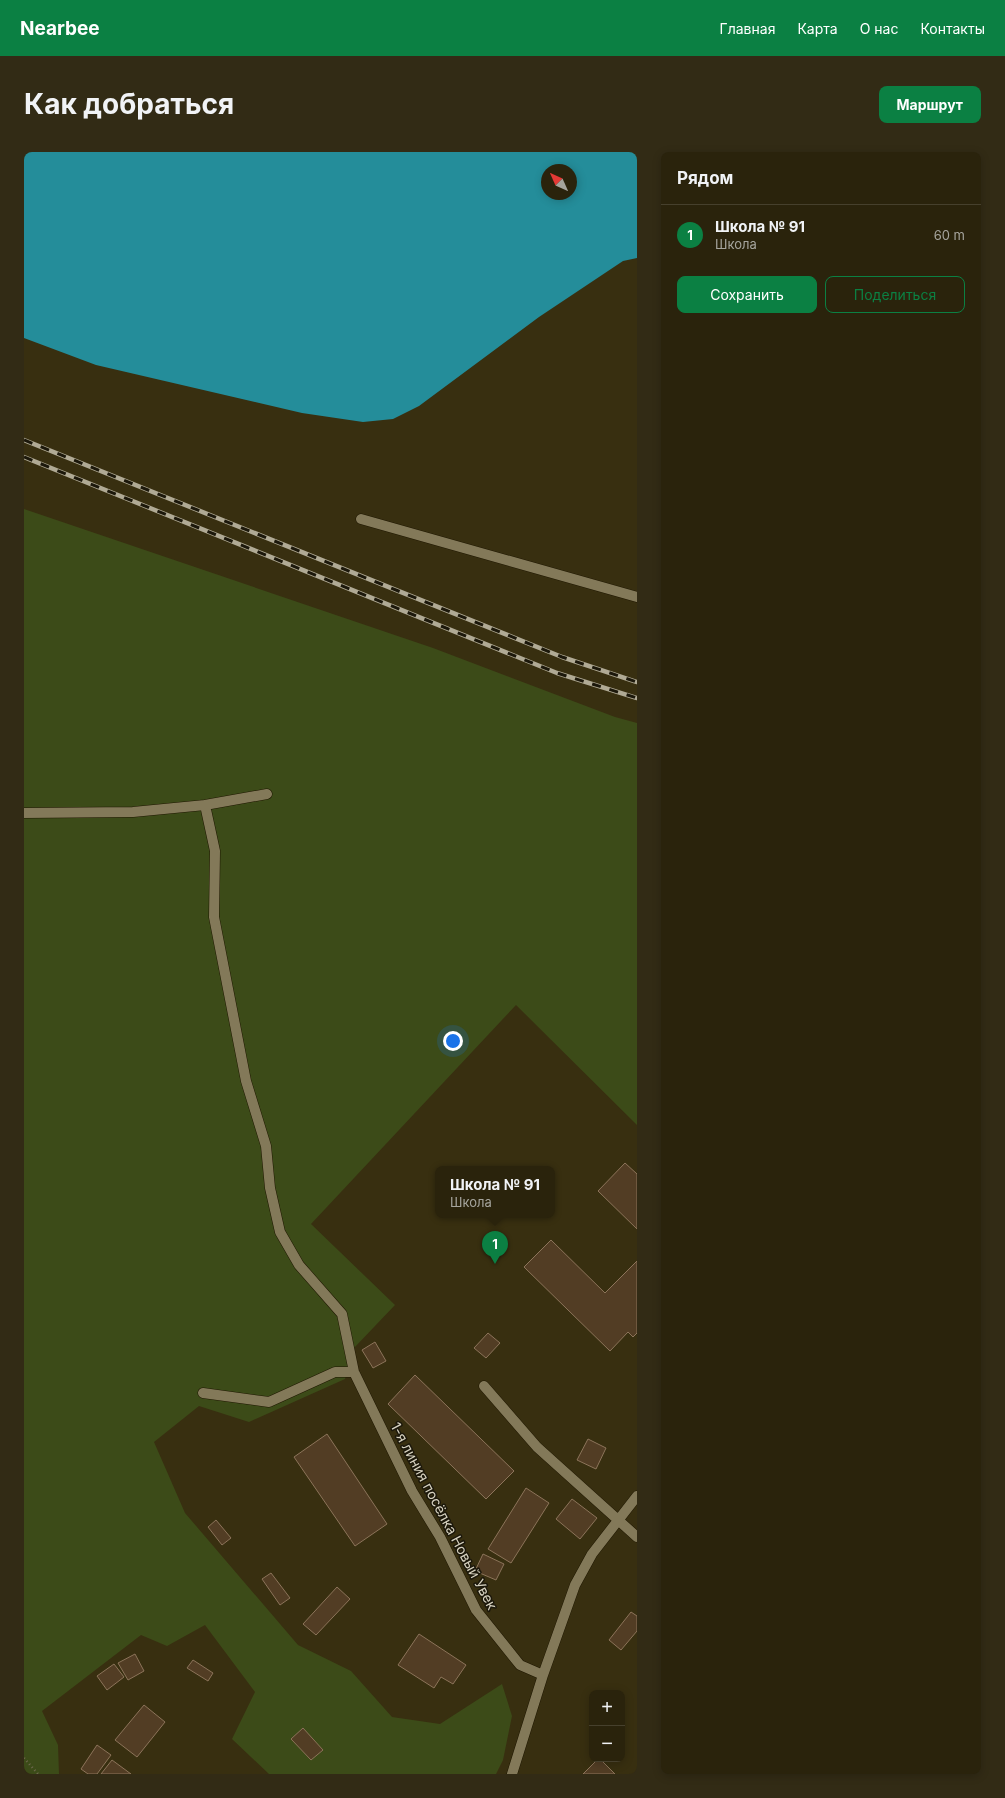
<!DOCTYPE html>
<html lang="ru">
<meta charset="utf-8">
<style>
:root{--surface:#2a230c;--page:#322b15;--text:#f1f3f6;--muted:#a5a49d;--line:#46402d;--accent:#0b8043}
body{margin:0;font-family:Inter,sans-serif;background:var(--page);color:var(--text)}
.controls{position:absolute;right:12px;bottom:12px;display:grid;overflow:hidden;border-radius:8px;box-shadow:0 2px 10px #0003}
.controls button{width:36px;height:36px;display:grid;place-items:center;padding:0;border:0;border-bottom:1px solid var(--line);background:var(--surface);color:var(--text);font:20px sans-serif}
.compass{position:absolute;left:517px;top:12px;width:36px;height:36px;border-radius:50%;background:var(--surface);box-shadow:0 2px 10px #0003;rotate:315deg}
.you{position:absolute;left:429px;top:889px;width:14px;height:14px;margin:-10px;border:3px solid #fff;border-radius:50%;background:#1a73e8;box-shadow:0 0 0 6px #1a73e833}
.badge{display:grid;place-items:center;width:26px;height:26px;border-radius:50%;background:var(--accent);color:#fff;font-size:13px;font-weight:700}
.pin{position:absolute;translate:-50% -33px;filter:drop-shadow(0 1px 2px #0008)}
.pin::after{content:'';position:absolute;top:21px;width:14px;height:12px;background:inherit;clip-path:polygon(0 0,100% 0,50% 100%)}
.popup{position:absolute;left:411px;top:1014px;width:120px;height:52px;box-sizing:border-box;display:grid;place-content:center;border-radius:8px;background:var(--surface);filter:drop-shadow(0 1px 3px #0005);font-size:13px;white-space:nowrap;color:var(--muted)}
.popup b{font-size:15px;color:var(--text)}
.popup::after{content:'';position:absolute;left:50%;top:100%;margin-left:-8px;border:8px solid transparent;border-top-color:var(--surface)}
.list{margin:0;padding:0;list-style:none}
h2{display:flex;justify-content:space-between;align-items:center;height:52px;margin:0;padding:0 16px;font-size:17px}
h2 small{font-size:13px;font-weight:400;color:var(--muted)}
.list li{display:grid;grid-template-columns:26px 1fr auto;gap:12px;align-items:center;box-sizing:border-box;height:60px;padding:0 16px;border-top:1px solid var(--line)}
.list b{display:block;font-size:15px;white-space:nowrap}
.list p{margin:0;font-size:13px;white-space:nowrap;color:var(--muted)}
.list em{font-size:13px;font-style:normal;color:var(--muted)}
.actions{display:flex;gap:8px;padding:12px 16px}
.actions a{flex:1;padding:9px 0;border:1px solid var(--accent);border-radius:8px;text-align:center;font-size:14px;color:var(--accent)}
.actions .main{background:var(--accent);color:#fff}
.map{position:relative;flex:none;width:613px;height:1622px;overflow:hidden;border-radius:8px}
header{display:flex;align-items:center;gap:24px;box-sizing:border-box;height:56px;padding:0 20px;background:var(--accent);color:#fff}
header strong{font-size:19px}
nav{display:flex;gap:22px;margin-inline-start:auto;font-size:14px}
.intro{display:flex;align-items:center;justify-content:space-between;box-sizing:border-box;height:96px;padding:0 24px}
h1{margin:0;font-size:28px}
.button{padding:10px 18px;border-radius:8px;background:var(--accent);color:#fff;font-size:14px;font-weight:700}
main{display:flex;gap:24px;padding:0 24px}
aside{flex:1;background:var(--surface);border-radius:8px;box-shadow:0 2px 10px #0003}
.map>svg:first-child{display:block}
.green{fill:#3c4b18}
.water{fill:#248d9a;fill-rule:evenodd}
.building{fill:#523d24;stroke:#8c745a}
.lines{fill:none;stroke-linecap:round;stroke-linejoin:round}
.minor-casing{stroke:#1f1700;stroke-width:11}
.path{stroke:#716a50;stroke-width:2.5;stroke-dasharray:1 3;stroke-linecap:butt}
.minor{stroke:#837959;stroke-width:10}
.rail-casing{stroke:#b0aa95;stroke-width:4.5}
.rail{stroke:#1c180b;stroke-width:3;stroke-dasharray:9;stroke-linecap:butt}
.labels{text-anchor:middle;stroke-width:3;stroke-linejoin:round;paint-order:stroke}
.street-label{font-size:14px;fill:#d7d2c0;stroke:#1c180b}
</style>
<header>
<strong>Nearbee</strong>
<nav><a>Главная</a><a>Карта</a><a>О нас</a><a>Контакты</a></nav>
</header>
<div class="intro"><h1>Как добраться</h1><a class="button">Маршрут</a></div>
<main>
<div class="map">
<svg width="613" height="1622" viewBox="0 0 613 1622">
<rect width="100%" height="100%" fill="#382f10"/>
<!-- green -->
<path class="green" d="M0,357L409,496L591,565L613,571V973L492,853L287,1072L371,1153L330,1196L321,1227L225,1270L175,1254L130,1290L161,1361L274,1493L327,1519L368,1565L416,1572L478,1532L488,1564L479,1608L472,1622H245L208,1587L231,1540L181,1473L143,1494L117,1483L18,1559L34,1593L35,1622H0Z"/>
<!-- water -->
<path class="water" d="M0,0H613V106L599,109L515,165L395,254L369,267L339,270L278,261L72,213L0,186ZM523,18H547V42H523Z"/>
<!-- building -->
<path class="building" d="M601,1011L613,1022V1077L574,1039Z
M527,1088L581,1141L613,1109V1181L609,1185L604,1180L586,1199L500,1115Z
M464,1181L476,1191L462,1206L450,1196Z
M351,1190L362,1209L349,1216L338,1198Z
M391,1223L490,1319L462,1347L364,1252Z
M303,1282L363,1372L331,1394L270,1305Z
M564,1287L582,1296L572,1317L553,1308Z
M502,1336L525,1351L487,1411L464,1397Z
M548,1347L573,1366L556,1387L532,1367Z
M192,1368L207,1386L198,1393L184,1375Z
M459,1402L480,1412L472,1428L451,1419Z
M247,1421L266,1446L256,1453L238,1427Z
M313,1435L326,1447L292,1483L279,1472Z
M607,1460L613,1464V1479L597,1498L585,1488Z
M395,1482L442,1513L429,1532L417,1525L410,1536L374,1513Z
M111,1502L120,1519L104,1528L94,1511Z
M169,1508L189,1521L184,1529L163,1516Z
M90,1512L100,1525L83,1538L73,1524Z
M120,1553L141,1570L113,1605L91,1588Z
M279,1576L299,1598L287,1608L267,1587Z
M73,1593L87,1603L73,1622H64L57,1617Z
M574,1607H576L591,1622H559Z
M88,1608L107,1622H77Z"/>
<g class="lines">
<defs>
<path id="minor" d="M337,367L613,445
M181,653L191,699L190,765L222,929L242,994L246,1036L256,1080L275,1113L318,1162L330,1220L388,1339L416,1385L452,1458L496,1513L519,1523
M0,661L109,660L181,653L243,642
M460,1234L513,1295L613,1385
M179,1241L245,1250L311,1220H330
M488,1622L519,1523L551,1433L568,1402L613,1344"/>
</defs>
<!-- minor casing -->
<use href="#minor" class="minor-casing"/>
<!-- path -->
<path class="path" d="M0,1606L14,1622"/>
<!-- minor -->
<use href="#minor" class="minor"/>
<defs>
<path id="rail" d="M0,288L538,505L613,530
M0,305L533,521L613,546"/>
</defs>
<!-- rail casing -->
<use href="#rail" class="rail-casing"/>
<!-- rail -->
<use href="#rail" class="rail"/>
</g>
<g class="labels">
<!-- street labels -->
<g class="street-label">
<text transform="translate(420 1364) rotate(62)" y="5">1-я линия посёлка Новый Увек</text>
</g>
</g>
</svg>
<div class="controls">
<button>+</button>
<button>−</button>
</div>
<svg class="compass" viewBox="-18 -18 36 36"><path d="M0-13l5 13h-10z" fill="#e53935"/><path d="M0 13l5-13h-10z" fill="#a5a49d"/></svg>
<div class="you"></div>
<div class="pin badge" style="left:471px;top:1112px">1</div>
<div class="popup"><b>Школа № 91</b>Школа</div>
</div>
<aside>
<h2>Рядом<small></small></h2>
<ul class="list">
<li><span class="badge">1</span><div><b>Школа № 91</b><p>Школа</p></div><em>60 m</em></li>
</ul>
<div class="actions"><a class="main">Сохранить</a><a>Поделиться</a></div>
</aside>
</main>
